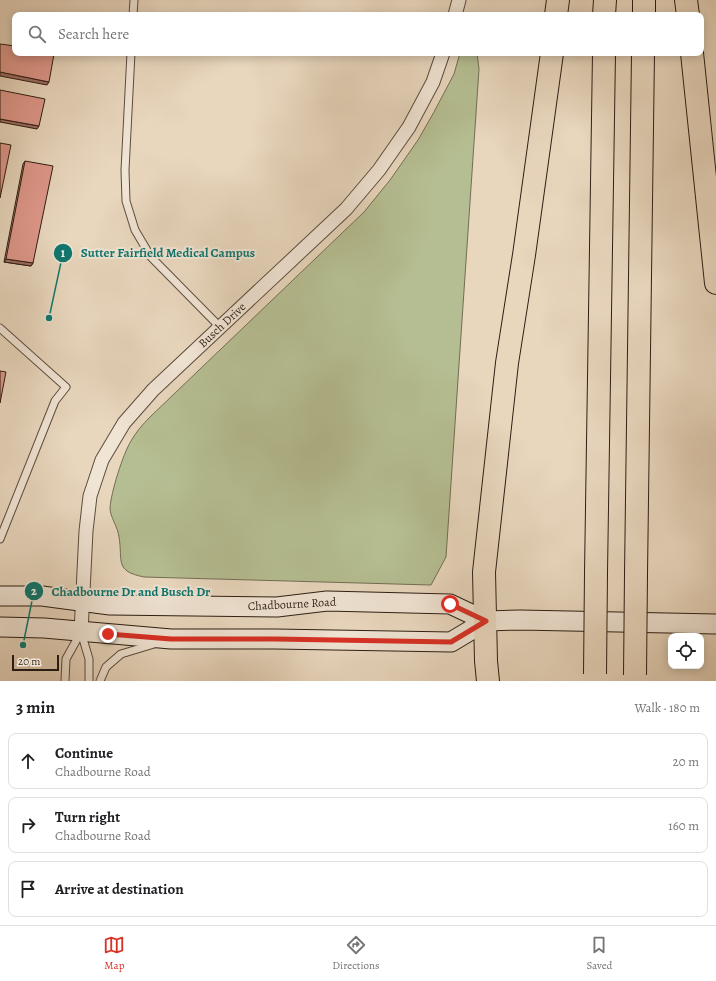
<!DOCTYPE html>
<meta charset="utf-8">
<style>
:root{--surface:#fff;--page:#f2f2f2;--text:#202124;--muted:#757577;--line:#e0e0e0;--accent:#d93025}
body{margin:0;font-family:Alegreya,serif;background:var(--page);color:var(--text)}
.controls{position:absolute;right:12px;bottom:12px;display:grid;overflow:hidden;border-radius:8px;box-shadow:0 2px 10px #0003}
.controls button{width:36px;height:36px;display:grid;place-items:center;padding:0;border:0;border-bottom:1px solid var(--line);background:var(--surface);color:var(--text);font:20px sans-serif}
.scale{position:absolute;left:12px;bottom:10px;width:47px;box-sizing:border-box;padding-left:4px;border:2px solid #2d1e13;border-top:0;font-size:11px;line-height:14px;white-space:nowrap;color:#2d1e13;-webkit-text-stroke:3px #f0e4d4;paint-order:stroke}
.stop{position:absolute;width:12px;height:12px;margin:-9px;border:3px solid #d93025;border-radius:50%;background:#fff}
.stop.end{background:#d93025;border-color:#fff;box-shadow:0 1px 4px #0008}
.list{margin:0;padding:0;list-style:none}
h2{display:flex;justify-content:space-between;align-items:center;height:52px;margin:0;padding:0 16px;font-size:17px}
h2 small{font-size:13px;font-weight:400;color:var(--muted)}
.list li{display:grid;grid-template-columns:26px 1fr auto;gap:12px;align-items:center;box-sizing:border-box;height:56px;margin:0 8px 8px;padding:0 8px;border:1px solid var(--line);border-radius:8px}
.list b{display:block;font-size:15px;white-space:nowrap}
.list p{margin:0;font-size:13px;white-space:nowrap;color:var(--muted)}
.list em{font-size:13px;font-style:normal;color:var(--muted)}
.icon{flex:none;width:22px;height:22px;fill:none;stroke:currentColor;stroke-width:2;stroke-linecap:round;stroke-linejoin:round}
.map{position:relative;flex:none;width:716px;height:681px;overflow:hidden}
.search{position:absolute;background:var(--surface);box-shadow:0 2px 10px #0003;left:12px;right:12px;top:12px;height:44px;display:flex;align-items:center;gap:10px;box-sizing:border-box;padding:0 14px;border-radius:8px;color:var(--muted);font-size:15px}
.sheet{height:244px;background:var(--surface)}
nav{display:flex;justify-content:space-around;align-items:center;box-sizing:border-box;height:56px;border-top:1px solid var(--line);background:var(--surface);font-size:11px;color:var(--muted)}
nav a{display:grid;justify-items:center;gap:2px}
nav .on{color:var(--accent)}
.map>svg:first-child{display:block}
.green{fill:#b5be92;stroke:#716e52}
.lines{fill:none;stroke-linecap:round;stroke-linejoin:round}
.lane-casing{stroke:#5c4c3e;stroke-width:9}
.street-casing{stroke:#5c4c3e;stroke-width:15}
.secondary-casing{stroke:#2d1e13;stroke-width:21}
.highway-casing{stroke:#2d1e13;stroke-width:24}
.lane{stroke:#f0e4d4;stroke-width:7}
.street{stroke:#f0e4d4;stroke-width:13}
.secondary{stroke:#f0e4d4;stroke-width:19}
.highway{stroke:#e8d6bd;stroke-width:22}
.highway-bridge-casing{stroke:#2d1e13;stroke-width:24;stroke-linecap:butt}
.highway-bridge{stroke:#e8d6bd;stroke-width:22}
.wall{fill:#bf8277;stroke:#2d1e13}
.shaded-wall{fill:#9b6a61;stroke:#2d1e13}
.building{fill:#de978a;stroke:#2d1e13}
.route{stroke:#d93025;stroke-width:5}
.labels{text-anchor:middle;stroke-width:4;stroke-linejoin:round;paint-order:stroke}
.street-label{font-size:12px;fill:#2d1e13;stroke:#f0e4d4}
.leader{fill:none;stroke:#0f766e;stroke-width:1.5}
.callout-dot{fill:#0f766e;stroke:#f0e4d4;stroke-width:1.5}
.mark-label{font-size:12px;text-anchor:middle;font-weight:bold;fill:#fff}
.callout-label{font-size:13px;text-anchor:middle;font-weight:bold;fill:#0f766e;stroke:#f0e4d4;stroke-width:4;stroke-linejoin:round;paint-order:stroke}
</style>
<div class="map">
<svg width="716" height="681" viewBox="0 0 716 681">
<rect width="100%" height="100%" fill="#e8d6bd"/>
<filter id="stains"><feTurbulence type="fractalNoise" baseFrequency=".005" numOctaves="4"/><feColorMatrix values="0 0 0 0 .2 0 0 0 0 .09 0 0 0 0 .02 0 0 0 .5 -.17"/></filter>
<radialGradient id="worn" r=".72"><stop offset=".6" stop-color="#630" stop-opacity="0"/><stop offset="1" stop-color="#630" stop-opacity=".3"/></radialGradient>
<!-- green -->
<path class="green" d="M460,53H477L479,69L446,557L431,585L144,577C114,571 123,561 119,537C118,527 110,517 110,508C111,492 123,454 131,441C136,432 143,424 150,417L364,212L390,180L418,140L434,112L454,74Z"/>
<g class="lines">
<defs>
<path id="lane" d="M133,15L134,0
M131,53L125,170L126,201L135,230L151,257L220,327
M0,328L66,387L55,401L0,539
M81,632L89,659V681
M65,681L66,659L81,632
M100,681L106,667L121,654L154,644"/>
<path id="street" d="M455,15L459,0
M81,632L86,531L90,496L102,460L124,423L153,390L346,209L379,170L409,127L433,82L443,53"/>
<path id="secondary" d="M0,596H42L110,605L277,607L327,601L450,604L486,621L520,620L716,624
M0,627L44,628L171,639H275L451,642L486,621"/>
<path id="highway" d="M686,0L688,15
M556,15L558,0
M604,15L605,0
M644,15V0
M692,53L716,283
M596,573L604,53
M636,574L643,53
M488,681L486,661L484,572L507,363L524,255L552,53"/>
</defs>
<!-- lane casing -->
<use href="#lane" class="lane-casing"/>
<!-- street casing -->
<use href="#street" class="street-casing"/>
<!-- secondary casing -->
<use href="#secondary" class="secondary-casing"/>
<!-- highway casing -->
<use href="#highway" class="highway-casing"/>
<!-- lane -->
<use href="#lane" class="lane"/>
<!-- street -->
<use href="#street" class="street"/>
<!-- secondary -->
<use href="#secondary" class="secondary"/>
<!-- highway -->
<use href="#highway" class="highway"/>
<defs>
<path id="highway-bridge" d="M595,674L596,573
M635,675L636,574"/>
</defs>
<!-- highway-bridge casing -->
<use href="#highway-bridge" class="highway-bridge-casing"/>
<!-- highway-bridge -->
<use href="#highway-bridge" class="highway-bridge"/>
</g>
<!-- wall -->
<path class="wall" d="M25,161L33,263L31,266L4,262L23,164Z"/>
<!-- shaded-wall -->
<path class="shaded-wall" d="M0,72L49,82L47,85L0,76Z
M0,119L39,126L37,129L0,122Z
M6,259L33,263L31,266L4,262Z"/>
<!-- building -->
<path class="building" d="M0,44L15,46V53H49L54,54L49,82L0,72Z
M0,90L45,99L39,126L0,119Z
M0,143L11,145L0,198Z
M25,161L53,166L33,263L6,259Z
M0,371L6,372L0,403Z"/>
<g class="lines">
<!-- route -->
<path class="route" d="M108,634L171,639H275L451,642L486,621L450,604"/>
</g>
<g class="labels">
<!-- street labels -->
<g class="street-label">
<text transform="translate(222 325) rotate(-43)" y="4">Busch Drive</text>
<text transform="translate(292 604) rotate(-3)" y="4">Chadbourne Road</text>
</g>
</g>
<!-- callouts -->
<path class="leader" d="M49 318L63 253M23 645L34 591"/>
<g class="callout-dot">
<circle cx="49" cy="318" r="4"/>
<circle cx="23" cy="645" r="4"/>
<circle cx="63" cy="253" r="10"/>
<circle cx="34" cy="591" r="10"/>
</g>
<g class="mark-label">
<text x="63" y="257">1</text>
<text x="34" y="595">2</text>
</g>
<g class="callout-label">
<text x="168" y="257">Sutter Fairfield Medical Campus</text>
<text x="131" y="596">Chadbourne Dr and Busch Dr</text>
</g>
<rect width="100%" height="100%" filter="url(#stains)"/>
<rect width="100%" height="100%" fill="url(#worn)"/>
</svg>
<div class="controls">
<button><svg class="icon" aria-label="locate" viewBox="0 0 24 24"><circle cx="12" cy="12" r="6"/><path d="M12 2v4M12 18v4M2 12h4M18 12h4"/></svg></button>
</div>
<div class="scale">20 m</div>
<div class="stop" style="left:450px;top:604px"></div>
<div class="stop end" style="left:108px;top:634px"></div>
<div class="search"><svg class="icon" aria-label="search" viewBox="0 0 24 24"><circle cx="10" cy="10" r="6"/><path d="M15 15l6 6"/></svg>Search here</div>
</div>
<section class="sheet">
<h2>3 min<small>Walk · 180 m</small></h2>
<ul class="list">
<li><svg class="icon" aria-label="ahead" viewBox="0 0 24 24"><path d="M12 20V5M6 11l6-6 6 6"/></svg><div><b>Continue</b><p>Chadbourne Road</p></div><em>20 m</em></li>
<li><svg class="icon" aria-label="right" viewBox="0 0 24 24"><path d="M7 20v-9h11M14 6l5 5-5 5"/></svg><div><b>Turn right</b><p>Chadbourne Road</p></div><em>160 m</em></li>
<li><svg class="icon" aria-label="arrive" viewBox="0 0 24 24"><path d="M6 21V4h12l-3 4 3 4H6"/></svg><div><b>Arrive at destination</b></div></li>
</ul>
</section>
<nav>
<a class="on"><svg class="icon" aria-label="map" viewBox="0 0 24 24"><path d="M3 6l6-2 6 2 6-2v14l-6 2-6-2-6 2zM9 4v14M15 6v14"/></svg>Map</a>
<a><svg class="icon" aria-label="directions" viewBox="0 0 24 24"><path d="M12 3l9 9-9 9-9-9zM9 14v-3h6M13 9l2 2-2 2"/></svg>Directions</a>
<a><svg class="icon" aria-label="saved" viewBox="0 0 24 24"><path d="M7 4h10v16l-5-4-5 4z"/></svg>Saved</a>
</nav>
